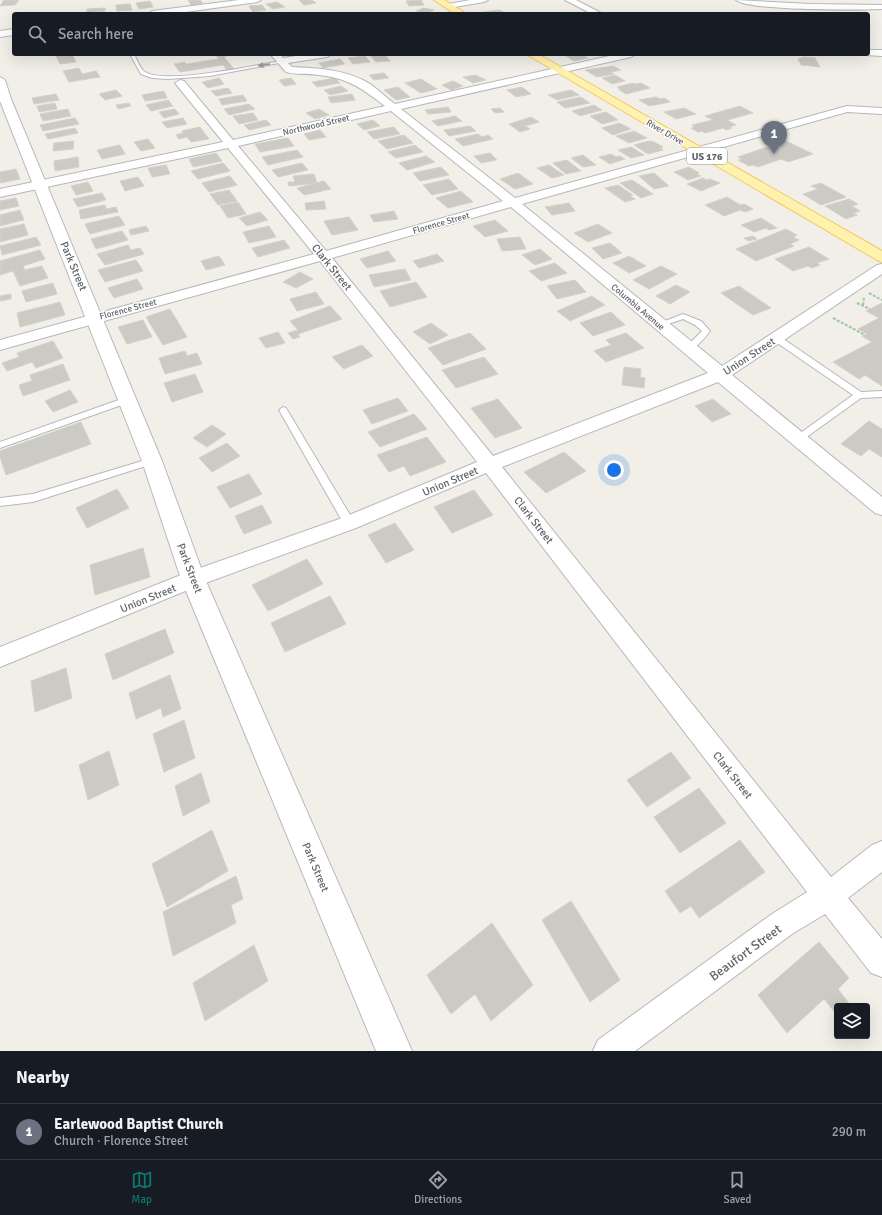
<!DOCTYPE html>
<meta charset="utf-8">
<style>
:root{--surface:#171b24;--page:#20242c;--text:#f1f3f6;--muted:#9ea1a6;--line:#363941;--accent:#0f766e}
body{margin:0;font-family:Signika,sans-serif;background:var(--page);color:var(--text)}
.controls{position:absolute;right:12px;bottom:12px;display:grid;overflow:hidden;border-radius:4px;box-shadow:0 4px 16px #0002}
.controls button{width:36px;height:36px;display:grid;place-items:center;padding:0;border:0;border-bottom:1px solid var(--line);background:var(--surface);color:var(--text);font:20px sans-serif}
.you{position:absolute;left:614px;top:470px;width:14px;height:14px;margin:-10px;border:3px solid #fff;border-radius:50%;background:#1a73e8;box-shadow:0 0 0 6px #1a73e833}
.badge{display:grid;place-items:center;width:26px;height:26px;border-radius:50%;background:var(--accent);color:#fff;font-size:13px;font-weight:700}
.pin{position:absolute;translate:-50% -33px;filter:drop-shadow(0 1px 2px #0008)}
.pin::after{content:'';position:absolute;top:21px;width:14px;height:12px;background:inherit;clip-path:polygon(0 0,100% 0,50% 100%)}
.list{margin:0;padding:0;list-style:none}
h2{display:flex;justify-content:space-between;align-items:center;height:52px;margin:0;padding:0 16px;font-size:17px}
h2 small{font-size:13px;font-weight:400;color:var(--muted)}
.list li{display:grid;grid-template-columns:26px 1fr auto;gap:12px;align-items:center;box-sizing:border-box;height:56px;padding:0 16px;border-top:1px solid var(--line)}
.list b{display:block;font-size:15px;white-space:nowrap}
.list p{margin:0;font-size:13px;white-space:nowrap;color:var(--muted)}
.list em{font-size:13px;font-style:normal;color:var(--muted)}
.icon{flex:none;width:22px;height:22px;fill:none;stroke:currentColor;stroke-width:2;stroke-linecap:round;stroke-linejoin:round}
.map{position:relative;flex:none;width:882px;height:1051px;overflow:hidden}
.search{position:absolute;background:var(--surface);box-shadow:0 4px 16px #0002;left:12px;right:12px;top:12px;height:44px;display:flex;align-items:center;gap:10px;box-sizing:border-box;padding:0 14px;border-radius:4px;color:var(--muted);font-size:15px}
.sheet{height:108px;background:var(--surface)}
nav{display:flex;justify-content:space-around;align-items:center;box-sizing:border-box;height:56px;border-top:1px solid var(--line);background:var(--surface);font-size:11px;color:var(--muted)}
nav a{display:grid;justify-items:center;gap:2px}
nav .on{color:var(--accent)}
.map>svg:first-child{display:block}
.building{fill:#cccac5;stroke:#d6d1c6}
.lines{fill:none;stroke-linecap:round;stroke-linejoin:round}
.lane-casing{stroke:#b5b8bc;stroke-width:2}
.street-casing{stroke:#b5b8bc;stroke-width:2}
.secondary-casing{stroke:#b6babf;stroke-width:2}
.primary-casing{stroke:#f2c960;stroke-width:2}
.path{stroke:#9cc7a9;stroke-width:2;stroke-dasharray:3 1.5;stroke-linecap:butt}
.lane{fill:#fff;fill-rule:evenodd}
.street{fill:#fff;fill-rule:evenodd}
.secondary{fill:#fff;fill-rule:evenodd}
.primary{fill:#fff2af;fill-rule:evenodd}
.oneway{fill:#979a9d}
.labels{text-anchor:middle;stroke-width:3;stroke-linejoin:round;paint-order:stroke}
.far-street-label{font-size:9px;fill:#5f6368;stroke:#fff}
.shield{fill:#fff;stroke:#8f9295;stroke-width:1}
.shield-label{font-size:10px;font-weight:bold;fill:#5f6368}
.street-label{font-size:11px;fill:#5f6368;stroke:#fff}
.near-street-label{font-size:13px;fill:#5f6368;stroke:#fff}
</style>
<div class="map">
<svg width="882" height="1051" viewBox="0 0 882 1051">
<rect width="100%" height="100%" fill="#f1efe8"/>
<!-- building -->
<path class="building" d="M4,0H19L15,5L0,6Z
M188,0H200L203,3L191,5Z
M299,0H312L316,3L304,5Z
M421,0L424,5L409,6L406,1Z
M150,1L153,7L139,9L136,3Z
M277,2L285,7L273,9L266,4Z
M130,4L132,10L117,11L116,5Z
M262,5L266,10L253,12L249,6Z
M105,8V11L87,13V9Z
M424,8L434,10L426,14L416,11Z
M499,10L506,13L486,14L483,12Z
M55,54H72L76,62L60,64Z
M215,54H225L227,56L224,57L234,69L227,70L223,65L180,72L174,64L185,62L186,64L219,59Z
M384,54L390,61L376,62L371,56Z
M575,54H581L588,58L574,61L566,56Z
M365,56L370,62L353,64L348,58Z
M804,57L815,58L820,67L801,65L798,59Z
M340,59L345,64L323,68L319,63Z
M613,66L621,70L611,72L614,74L597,77L585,70Z
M79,68L82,74L96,71L100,77L69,82L63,71Z
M384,73L389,78L374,80L369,75Z
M476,75L486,80L473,83L463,77Z
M615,75L625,81L612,84L602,78Z
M219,78L224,84L208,88L202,82Z
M291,78L296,84L284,86L279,80Z
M335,78L340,83L317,87L312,82Z
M421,79L437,89L421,93L405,83Z
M453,81L463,86L451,90L442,85Z
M633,83L636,84L641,83L650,88L626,94L618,89H621L617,87Z
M341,86L348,91L330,95L324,90Z
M398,87L410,97L396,100L384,90Z
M522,87L531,94L516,97L507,90Z
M228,88L232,93L216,96L211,91Z
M116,90L122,96L105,100L99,94Z
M571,90L579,95L557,100L548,95Z
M164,91L167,98L145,101L142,95Z
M56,94L59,100L34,104L32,98Z
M352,94L355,100L331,103L328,97Z
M243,95L247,101L222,105L219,99Z
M581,97L590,103L565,108L557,102Z
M656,97L660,99L664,98L670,102L649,106L639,100Z
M168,100L173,106L151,111L146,105Z
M55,103L57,109L39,112L37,106Z
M129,103L131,106L118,109L116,105Z
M249,104L255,109L229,115L224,109Z
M594,105L602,110L580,116L572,111Z
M740,106L753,113L727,120L736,125L729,127L732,128L726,130L723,128L705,133L702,131L698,132L691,128L695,127L692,125L713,120L705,116Z
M448,107L451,112L428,114L425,110Z
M500,108L504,112L495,113L491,109Z
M684,108L696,114L676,119L664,112Z
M68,109L71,116L43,121L40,114Z
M175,109L179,114L164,118L159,112Z
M319,109L329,115L315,119L306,113Z
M606,112L618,120L602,124L590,116Z
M253,113L258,120L239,124L233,116Z
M455,116L462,121L438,126L432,121Z
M531,117L539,122L525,126L530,129L520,132L509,124Z
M75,118L79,124L43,131L40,125Z
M183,118L187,124L167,128L162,122Z
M266,120L271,125L249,130L244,125Z
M373,120L380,126L364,130L357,124Z
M619,123L631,129L613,135L602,128Z
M470,126L476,131L449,136L444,130Z
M200,127L209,139L191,142L187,137L179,139L176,135L183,133L182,131Z
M394,127L400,134L374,139L367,132Z
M75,128L78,133L48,139L45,134Z
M320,130L326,137L309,140L304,134Z
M634,131L647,138L629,143L616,136Z
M478,134L482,137L488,135L493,139L463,146L455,139Z
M404,135L413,143L387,149L378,141Z
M288,138L294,146L260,152L255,144Z
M148,139L155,148L141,151L134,142Z
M778,140H784L813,154L788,162L781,159L758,167L753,165L749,166L738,160L742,159L738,157L770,146L766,144Z
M74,141L73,149L53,151L54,143Z
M649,141L654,142L663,147L660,148L663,150L648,154L634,145Z
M120,145L125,154L102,159L97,150Z
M415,145L423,152L396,158L388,152Z
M631,147L644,155L631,158L618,150Z
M297,150L303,157L268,165L262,157Z
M216,153L222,161L193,167L189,159Z
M490,153L497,160L481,163L474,156Z
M611,154L616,157L620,156L625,159L610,164L599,157Z
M583,155L596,165L583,167L571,158Z
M426,156L435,162L407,170L399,163Z
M78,157L79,167L55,171L54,161Z
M567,160L581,171L566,174L553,163Z
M223,163L230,171L198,179L191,171Z
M302,163L308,170L278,177L272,170Z
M166,165L170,174L152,177L148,168Z
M549,165L564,175L552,178L537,168Z
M441,167L449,175L420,181L413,173Z
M689,167L699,173L697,174L701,176L688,180L674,172Z
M16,169L20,179L0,183V172Z
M518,173L533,184L515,189L500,179Z
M654,173L669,186L654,189L639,176Z
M314,174L317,183L289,186L288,182H295L293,176Z
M230,176L237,185L209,192L202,183Z
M138,177L144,186L125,191L120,181Z
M703,178L707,180L710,179L720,183L701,191L687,184Z
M449,179L458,189L432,195L423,185Z
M632,180L653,194L641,198L620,183Z
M324,181L331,189L304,195L297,188Z
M88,182L93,191L76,195L71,186Z
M821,183L846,197L821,205L803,194L818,189L811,186Z
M618,185L633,195L630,196L635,199L625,202L605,188Z
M229,190L237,201L218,205L210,194Z
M461,191L473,202L448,208L436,198Z
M102,193L106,200L78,207L73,199Z
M727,197L740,205L744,204L753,209L745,212L740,210L724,216L705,205Z
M16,198L19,206L0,210V201Z
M849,199L858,204L852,206L860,211L853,213L857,215L846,219L825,206Z
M324,201L326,209L306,210L305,203Z
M238,202L246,214L228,218L220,206Z
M569,203L575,211L552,215L545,207Z
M105,205L106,209L116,207L118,212L81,219L79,210Z
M20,210L24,220L0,226V215Z
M394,211L398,219L374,222L370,215Z
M260,212L268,220L247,226L239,218Z
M119,216L125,225L90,234L85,224Z
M349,217L358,230L332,235L324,221Z
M761,218L777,228L769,230L766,228L754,232L741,225Z
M495,220L508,231L485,237L473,226Z
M24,224L28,235L0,242V229Z
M598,224L612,233L588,242L574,233Z
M146,226L149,231L131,235L129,230Z
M269,226L276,237L249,243L243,232Z
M786,229L797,235L793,237L799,240L790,244L794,246L756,261L736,249Z
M122,231L128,240L96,249L91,239Z
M753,236L757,239L748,241L744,238Z
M36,237L41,245L2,255L0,246Z
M520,237L526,249L502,251L497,239Z
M284,240L290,248L258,257L252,248Z
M610,243L622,253L603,259L592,248Z
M128,245L131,250L140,248L144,254L105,265L97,254Z
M809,247L829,259L817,263L820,265L812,268L808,266L793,271L775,259Z
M540,249L552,259L535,265L522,255Z
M40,250L45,259L23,266L25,270L42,266L48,278L20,286L13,271L0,275V261Z
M388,251L396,261L367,268L360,259Z
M437,254L444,261L419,268L413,261Z
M219,256L225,265L206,270L201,261Z
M629,256L646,266L629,273L613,263Z
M136,260L143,271L105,282L98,270Z
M555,263L567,273L541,281L529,271Z
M661,266L677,274L649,289L633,280Z
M405,269L411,280L374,287L369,275Z
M300,272L313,279L296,288L283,282Z
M137,279L143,289L114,298L108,288Z
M575,280L586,292L557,299L547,286Z
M416,282L427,297L390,307L380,291Z
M53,283L57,294L26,302L22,291Z
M676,285L690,292L670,304L656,296Z
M739,286L771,308L753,315L721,293Z
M316,292L324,304L297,311L290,299Z
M11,294V299L0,301V296Z
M592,296L605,305L570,321L557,311Z
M60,302L65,315L20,327L17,313Z
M882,303V386L865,375L859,379L833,362L872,342L862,336L867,334L858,329L879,318L866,311Z
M330,306L342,319L298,334L300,337L293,339L288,333L298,330L290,321Z
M170,309L187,337L163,345L146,317Z
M611,312L625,325L593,336L580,323Z
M143,320L152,337L127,344L118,327Z
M431,323L448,335L430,344L413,332Z
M278,332L285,343L266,348L259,338Z
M470,333L486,349L443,365L428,348Z
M626,333L644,348L606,362L594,351L611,345L606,340Z
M53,341L63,358L36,368L32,362L7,371L2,363L19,357L17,353Z
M362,345L373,356L344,369L332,357Z
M185,351L187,356L197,353L202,364L165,374L159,358Z
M484,357L498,374L456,388L442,370Z
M63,364L70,380L23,396L19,385L32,381L30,375Z
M624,367L641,369L640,377L645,378L644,388L622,385Z
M195,374L203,392L172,402L164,383Z
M70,390L78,402L53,412L45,401Z
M398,398L408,411L372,424L363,410Z
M498,399L522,428L495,438L471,408Z
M713,399L731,414L712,422L695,406Z
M414,414L427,429L380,447L368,432Z
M869,421L882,429V457L869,449L861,456L841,444Z
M81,422L91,444L6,475L0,457V451Z
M212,425L226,434L207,447L193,438Z
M427,437L446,462L410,476L404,466L389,472L377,455Z
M227,443L240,456L212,472L199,458Z
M564,452L586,471L546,493L524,472Z
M249,474L262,494L230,508L217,487Z
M117,489L129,508L87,528L76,508Z
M474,490L493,515L452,533L434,507Z
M262,505L272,523L244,534L235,516Z
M395,523L414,550L386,563L368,535Z
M143,548L150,577L95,595L90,565Z
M307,559L323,584L268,611L252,585Z
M330,596L346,624L285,652L271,623Z
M165,629L174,653L113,680L105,654Z
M66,668L72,698L35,712L31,681Z
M170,675L181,709L163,717L161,708L136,719L129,693Z
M184,720L195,758L164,772L153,734Z
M109,751L119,785L88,800L79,765Z
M671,752L691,778L647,807L627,780Z
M201,773L210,802L183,816L175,786Z
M699,788L726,823L680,853L654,817Z
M212,830L228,871L167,907L152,864Z
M740,840L765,872L699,918L691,906L680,913L665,891Z
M236,876L243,899L231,905L236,923L173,956L163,912Z
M571,901L620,980L590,1002L542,920Z
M492,923L533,985L491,1021L475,994L451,1014L427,975Z
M819,942L849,978L838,989L851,1006H837V1015L824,999L787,1033L758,995Z
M254,945L268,981L205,1021L193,983Z"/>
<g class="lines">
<defs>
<path id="lane" d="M130,54H134C137,60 140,69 145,72C166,85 256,65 282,61L284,62L210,76L168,79L152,78L141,74Z
M683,314L701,321L710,331C704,339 695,351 684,349V345L691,342L702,331L695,325L683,319L659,327L655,325Z
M773,336H779L861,392L882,391V397L861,398L801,441H795L793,439L795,437L853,395L773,340Z
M127,397L130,398L131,400L130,402L0,448V442Z
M283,407L286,408L353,520L354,523L353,526H345L279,410Z
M152,458L157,461L155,463L33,502L0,506V498L33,494Z"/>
<path id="street" d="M239,0H261L257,2L171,14H148L152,11Z
M470,0H488L484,2L449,8L445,6L449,4Z
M565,0H576L603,14H592Z
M736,0L811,4L882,5V9C860,10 748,11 736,0Z
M14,29V35L0,37V31Z
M868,50H882V56L865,55L868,54Z
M270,54H280L283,58L308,54H332L327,57L288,63L292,67C317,68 342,69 365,81C376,87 385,97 395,104L618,54H636L631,57L401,109L515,198L847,106L882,108V114L847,112L522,204L722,366L877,265L882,264V274L732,375L882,497V515L875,513L718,382L502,467L831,877L872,845L882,841V872L848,898L882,939V977L871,973L825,914L792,934L635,1051H593L598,1040L772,914L807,892L486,473L356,528L200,585L0,667V647L186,573L342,518L477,462L320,261L0,350V340L314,254L228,148L0,197V189L223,142L175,83L180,80L184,81L233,140L385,106C363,89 348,78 319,75C308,73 296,75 286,72ZM391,111L503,201L326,251L238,146ZM511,207L708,373L493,456L332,258Z"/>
<path id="secondary" d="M0,77L5,80L11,99L162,461L205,579L412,1051H376L181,579L142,461L0,101Z"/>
<path id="primary" d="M434,0H444L467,14H455Z
M526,54H538L882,251V262L877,260Z"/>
</defs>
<!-- lane casing -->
<use href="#lane" class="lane-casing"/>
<!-- street casing -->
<use href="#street" class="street-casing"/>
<!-- secondary casing -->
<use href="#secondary" class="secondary-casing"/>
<!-- primary casing -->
<use href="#primary" class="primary-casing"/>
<!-- path -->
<path class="path" d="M869,293L882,300
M857,303L870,309
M863,305L864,298
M833,318L865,335"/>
<!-- lane -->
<use href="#lane" class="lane"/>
<!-- street -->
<use href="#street" class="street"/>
<!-- secondary -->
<use href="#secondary" class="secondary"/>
<!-- primary -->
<use href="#primary" class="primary"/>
</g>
<!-- one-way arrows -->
<defs><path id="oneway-solid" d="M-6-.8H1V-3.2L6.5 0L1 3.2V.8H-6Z"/></defs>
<use class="oneway" href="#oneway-solid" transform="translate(264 65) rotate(171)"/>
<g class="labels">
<!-- far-street labels -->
<g class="far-street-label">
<text transform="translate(316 125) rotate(-13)" y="3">Northwood Street</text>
<text transform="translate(665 132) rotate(30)" y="3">River Drive</text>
<text transform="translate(441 223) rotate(-16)" y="3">Florence Street</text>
<text transform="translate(638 307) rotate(40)" y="3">Columbia Avenue</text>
<text transform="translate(128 309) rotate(-15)" y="3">Florence Street</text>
</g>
<!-- shield labels -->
<rect class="shield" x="687" y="148" width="40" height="16" rx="3"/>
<g class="shield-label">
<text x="707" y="160">US 176</text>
</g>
<!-- street labels -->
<g class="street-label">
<text transform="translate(74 266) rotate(67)" y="4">Park Street</text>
<text transform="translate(332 267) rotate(51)" y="4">Clark Street</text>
<text transform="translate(749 356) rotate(-33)" y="4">Union Street</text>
<text transform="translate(450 481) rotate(-23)" y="4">Union Street</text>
<text transform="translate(534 520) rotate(52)" y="4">Clark Street</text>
<text transform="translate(190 568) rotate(69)" y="4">Park Street</text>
<text transform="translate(148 598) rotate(-22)" y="4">Union Street</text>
<text transform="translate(733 775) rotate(52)" y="4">Clark Street</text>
<text transform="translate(316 867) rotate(67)" y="4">Park Street</text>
</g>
<!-- near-street labels -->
<g class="near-street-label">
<text transform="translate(745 952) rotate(-36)" y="5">Beaufort Street</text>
</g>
</g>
</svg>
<div class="controls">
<button><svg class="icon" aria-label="layers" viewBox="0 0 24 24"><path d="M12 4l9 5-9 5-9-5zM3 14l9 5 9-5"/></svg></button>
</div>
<div class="you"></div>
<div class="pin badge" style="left:774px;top:154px;background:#6b7280">1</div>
<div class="search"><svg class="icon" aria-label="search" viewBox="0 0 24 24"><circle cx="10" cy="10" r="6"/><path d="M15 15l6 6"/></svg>Search here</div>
</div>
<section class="sheet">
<h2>Nearby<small></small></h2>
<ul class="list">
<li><span class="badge" style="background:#6b7280">1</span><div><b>Earlewood Baptist Church</b><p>Church · Florence Street</p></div><em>290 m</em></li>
</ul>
</section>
<nav>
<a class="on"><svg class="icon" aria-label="map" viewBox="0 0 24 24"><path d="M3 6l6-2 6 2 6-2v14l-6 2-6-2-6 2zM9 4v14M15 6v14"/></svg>Map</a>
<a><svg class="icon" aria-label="directions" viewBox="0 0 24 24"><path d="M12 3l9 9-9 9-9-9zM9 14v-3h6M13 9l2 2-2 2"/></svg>Directions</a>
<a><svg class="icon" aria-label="saved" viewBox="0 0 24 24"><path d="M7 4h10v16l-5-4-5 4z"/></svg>Saved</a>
</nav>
